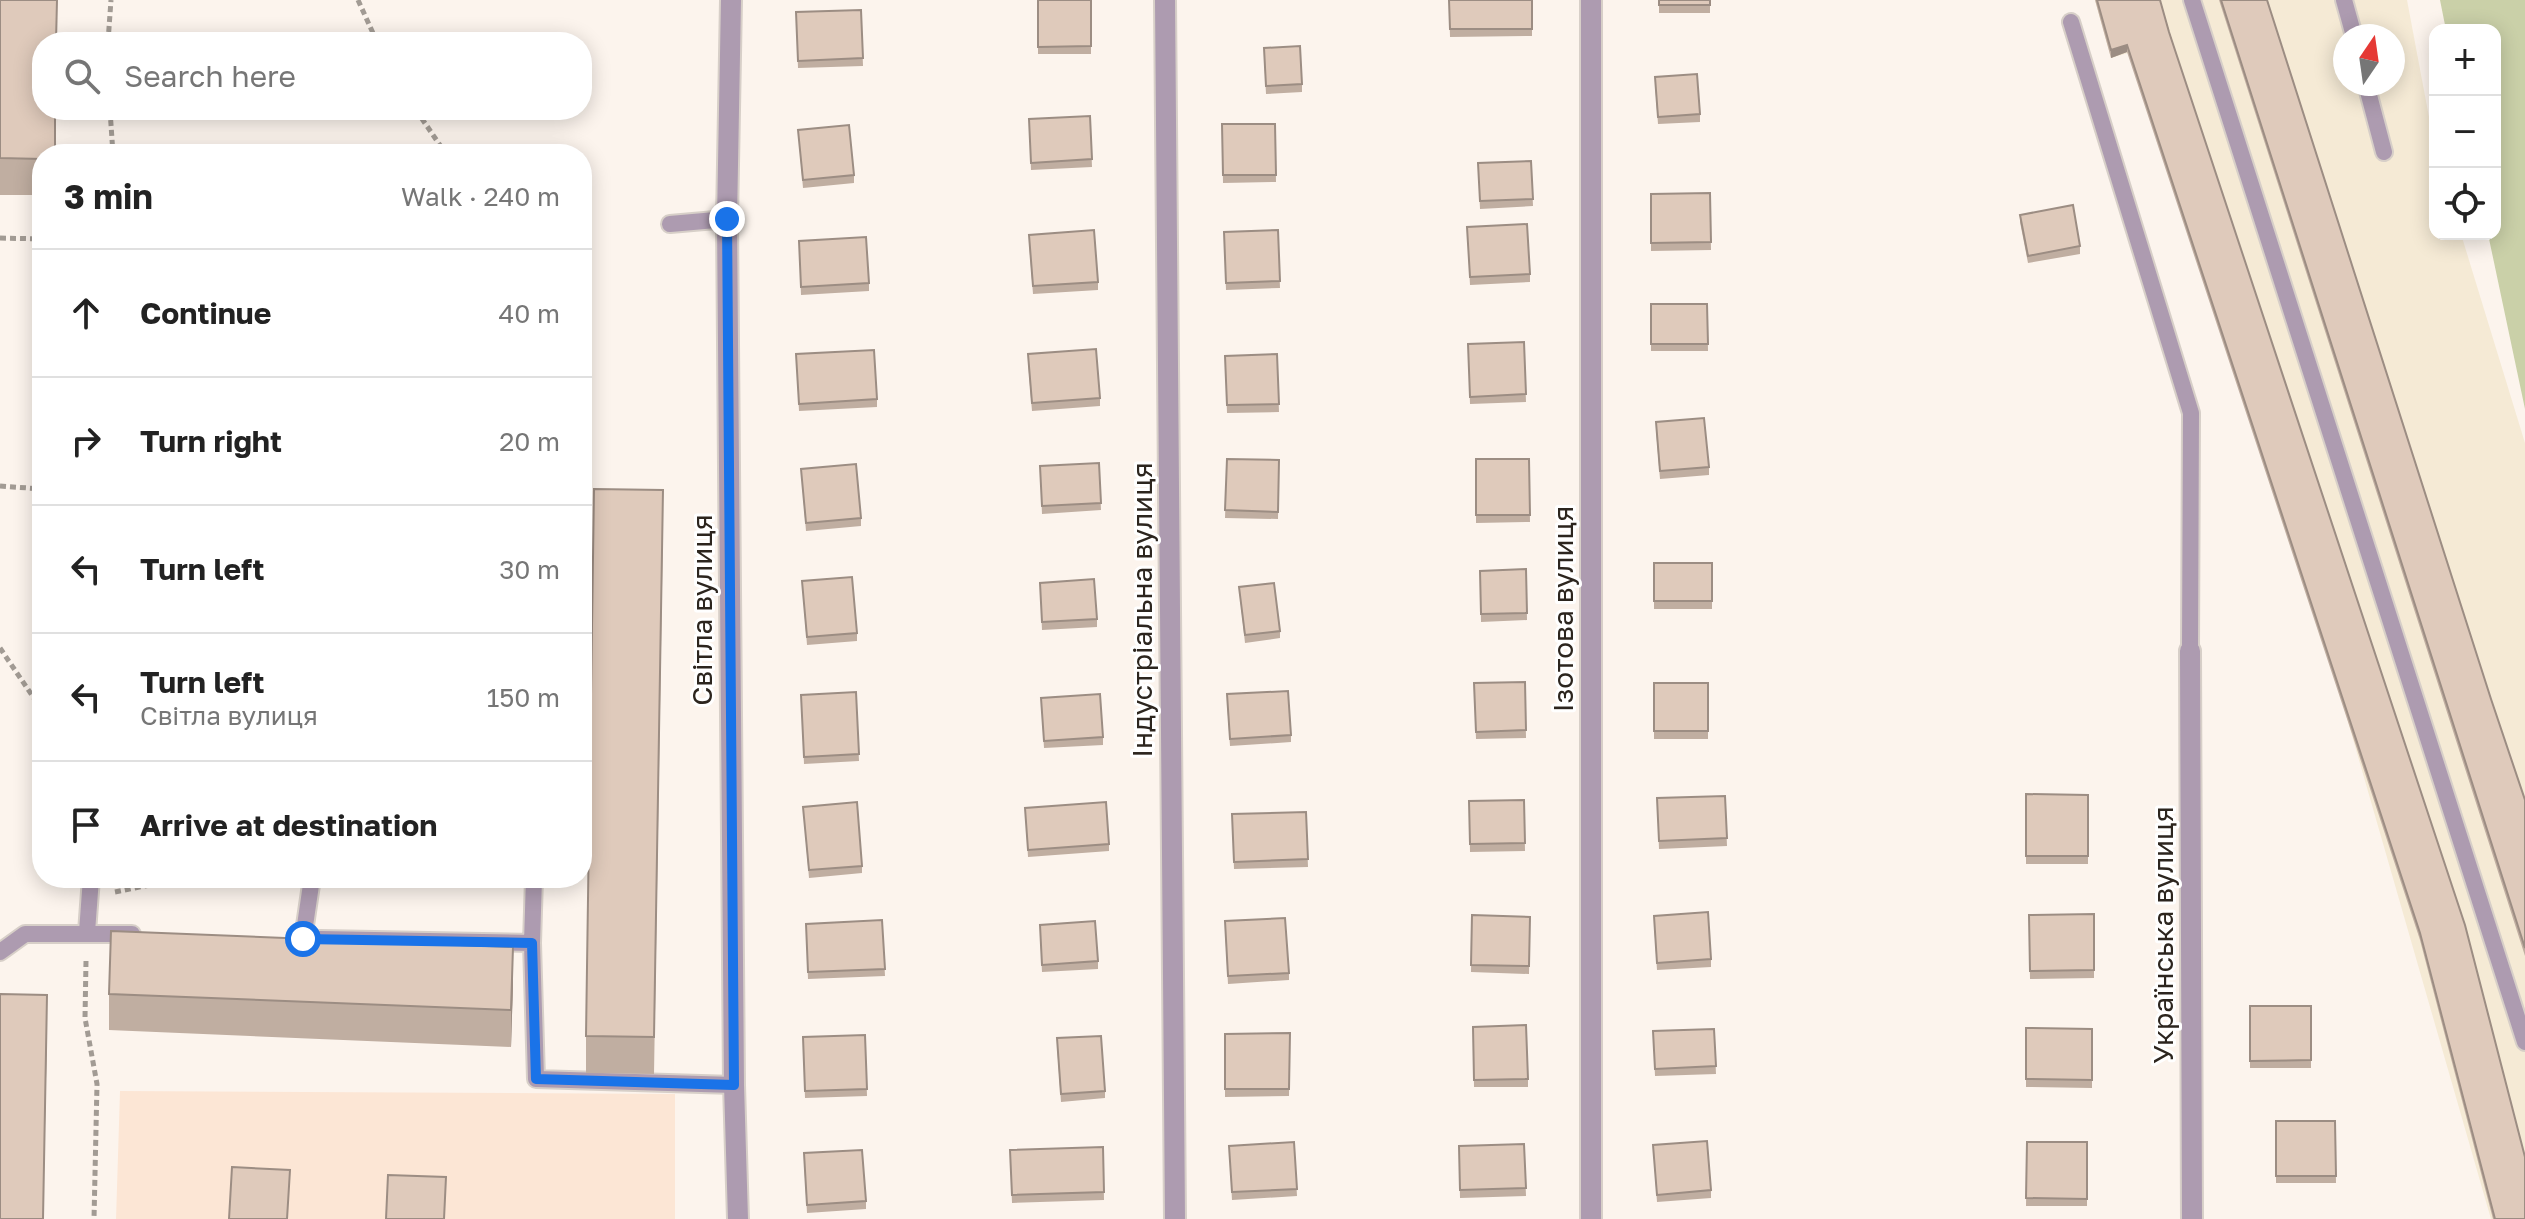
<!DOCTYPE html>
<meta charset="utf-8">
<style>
:root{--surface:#fff;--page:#f6f6f6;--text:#222;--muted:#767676;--line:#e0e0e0}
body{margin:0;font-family:"Golos Text",sans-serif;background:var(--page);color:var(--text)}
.controls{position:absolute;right:24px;top:24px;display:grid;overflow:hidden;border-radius:16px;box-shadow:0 4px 20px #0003}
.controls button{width:72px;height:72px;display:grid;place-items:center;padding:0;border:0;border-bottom:2px solid var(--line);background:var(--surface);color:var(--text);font:40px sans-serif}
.compass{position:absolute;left:2333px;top:24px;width:72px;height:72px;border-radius:50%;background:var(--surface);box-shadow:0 4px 20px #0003;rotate:13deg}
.stop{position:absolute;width:24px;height:24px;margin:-18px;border:6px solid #1a73e8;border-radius:50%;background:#fff}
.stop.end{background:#1a73e8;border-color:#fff;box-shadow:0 2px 8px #0008}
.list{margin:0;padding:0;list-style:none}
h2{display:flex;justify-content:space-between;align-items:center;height:104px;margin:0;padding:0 32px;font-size:34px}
h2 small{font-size:26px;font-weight:400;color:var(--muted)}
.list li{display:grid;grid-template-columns:52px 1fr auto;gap:24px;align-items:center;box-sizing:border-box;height:128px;padding:0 32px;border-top:2px solid var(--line)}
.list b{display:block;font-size:30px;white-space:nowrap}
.list p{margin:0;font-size:26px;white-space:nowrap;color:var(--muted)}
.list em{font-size:26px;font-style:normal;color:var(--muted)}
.icon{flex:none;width:44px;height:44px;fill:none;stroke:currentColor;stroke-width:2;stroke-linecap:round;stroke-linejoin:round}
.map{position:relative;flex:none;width:2525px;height:1219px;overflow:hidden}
.search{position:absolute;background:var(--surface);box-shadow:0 4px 20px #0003;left:32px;top:32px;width:560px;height:88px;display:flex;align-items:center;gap:20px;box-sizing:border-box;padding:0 28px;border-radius:32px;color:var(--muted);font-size:30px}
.panel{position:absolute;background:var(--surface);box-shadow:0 4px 20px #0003;left:32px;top:144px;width:560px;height:744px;border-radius:32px}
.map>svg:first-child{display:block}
.industrial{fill:#f5ead5;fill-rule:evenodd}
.built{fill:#fce6d5}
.green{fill:#cad0a8}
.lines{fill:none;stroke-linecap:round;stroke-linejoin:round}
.service-casing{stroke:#d7cfc8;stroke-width:20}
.minor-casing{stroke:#d7cfc8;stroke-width:24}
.path{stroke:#a29b94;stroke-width:5;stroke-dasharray:6 4;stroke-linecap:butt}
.service{stroke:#ad9bb0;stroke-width:16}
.minor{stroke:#ad9bb0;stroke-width:20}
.wall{fill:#c0aea1}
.shaded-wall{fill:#9c8d83}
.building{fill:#dfcabb;stroke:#9c8d83;stroke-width:2}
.route{stroke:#1a73e8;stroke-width:10}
.labels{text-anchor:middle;stroke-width:6;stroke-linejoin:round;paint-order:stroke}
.street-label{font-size:28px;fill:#2c251e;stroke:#fff}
</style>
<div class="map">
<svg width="2525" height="1219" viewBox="0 0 2525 1219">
<rect width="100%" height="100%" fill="#fcf4ed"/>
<!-- industrial -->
<path class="industrial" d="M2095,0H2407L2435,149V234H2461L2525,443V1219H2491L2317,614L2128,53L2111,58ZM2345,36H2393V84H2345Z"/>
<!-- built -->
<path class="built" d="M120,1091L675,1094V1219H116Z"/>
<!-- green -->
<path class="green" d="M2440,0H2525V409L2488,234H2495V30H2446Z"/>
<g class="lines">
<defs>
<path id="service" d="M2192,0L2525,1042
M2344,0L2354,36
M2071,22L2191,413L2190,651
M2366,84L2384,152
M670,224L727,219
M87,932L91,878
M303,939L312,878
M320,939L532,943L536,1079L734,1085
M532,943L534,878
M0,952L25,934H132"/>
<path id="minor" d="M731,0L727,219L734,1085L738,1219
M1165,0L1175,1219
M2190,651L2192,1219
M1591,1219V0"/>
</defs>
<!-- service casing -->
<use href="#service" class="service-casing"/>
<!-- minor casing -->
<use href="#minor" class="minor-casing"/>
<!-- path -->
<path class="path" d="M358,0L377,42
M108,42L111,0
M110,110L113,154
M416,110L446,154
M0,238L42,239
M0,486L42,489
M0,648L42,710
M115,892L165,882L170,878
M86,961L85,1018L97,1084L94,1219"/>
<!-- service -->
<use href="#service" class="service"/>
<!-- minor -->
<use href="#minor" class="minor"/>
</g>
<!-- wall -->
<path class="wall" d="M0,0L42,154V195H0Z
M1038,0L1091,46V54H1038Z
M1449,0H1532V36L1450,37Z
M1659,0H1710V13H1659Z
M2095,0H2160L2525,1219H2493L2420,940L2127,52L2111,58Z
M2219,0H2267L2491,699L2525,800V956Z
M861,10L863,66L798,68L796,12Z
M1264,56L1302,84V92L1266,94Z
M1655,84L1700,114V122L1658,124Z
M1090,116L1092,167L1031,170L1029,119Z
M1222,124H1275L1276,182L1223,183Z
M798,130L854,175V183L803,188Z
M1531,161L1533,206L1480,209L1478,163Z
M1710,193L1711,250L1651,251V194Z
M2020,215L2080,246V254L2028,263L2020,222Z
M1467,227L1530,274V282L1470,285Z
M1278,230L1280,288L1226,290L1224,232Z
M799,241L869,283V291L801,295Z
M1029,242L1098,282V290L1033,294Z
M1651,304H1707L1708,351H1651Z
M1524,342L1526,402L1470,404L1468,344Z
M796,354L877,399V407L799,411Z
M1277,354L1279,412L1227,413L1225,356Z
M1028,362L1100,398V406L1032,411Z
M1656,430L1709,467V475L1660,479Z
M1227,459L1279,460L1278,519L1225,518Z
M1476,459H1529L1530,522L1476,523Z
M1099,463L1101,510L1042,514L1040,466Z
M801,469L861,518V526L806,531Z
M663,527L654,1074L586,1073V1036Z
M1654,563H1712V609H1654Z
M1526,569L1527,620L1481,622L1480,571Z
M802,581L857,633V641L807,645Z
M1040,583L1097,619V627L1042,630Z
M1239,587L1280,631V638L1245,643Z
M1525,682L1526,738L1476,739L1474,683Z
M1654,683H1708V739H1654Z
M856,692L859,761L804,764L801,695Z
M1041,698L1103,737V745L1044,748Z
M1227,702L1291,735V742L1230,746Z
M2026,794L2088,795V864H2026Z
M1725,796L1727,846L1659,849L1657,798Z
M1524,800L1525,851L1470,852L1469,801Z
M803,807L862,866V873L809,878Z
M1025,808L1109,844V851L1028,857Z
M1306,812L1308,867L1234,869L1232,814Z
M2094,914V978L2030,979L2029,915Z
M1472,915L1530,917L1529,974L1471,972Z
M882,920L885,976L808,979L806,924Z
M1654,923L1711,959V967L1657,970Z
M1225,929L1289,973V980L1228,984Z
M1040,932L1098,961V969L1042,972Z
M513,983L511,1047L109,1030V994Z
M2250,1006H2311V1068H2250Z
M1473,1027L1528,1079V1087H1474Z
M2026,1028L2092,1029V1088L2026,1087Z
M1714,1029L1716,1074L1655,1076L1653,1031Z
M1290,1033L1289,1096L1225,1097V1034Z
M865,1035L867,1096L805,1098L803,1037Z
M1057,1046L1105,1091V1098L1061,1102Z
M2276,1121H2335L2336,1183H2276Z
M1294,1142L1297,1196L1232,1200L1229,1146Z
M2027,1142H2087V1206H2026Z
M1524,1144L1526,1196L1460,1198L1459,1146Z
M1653,1145L1711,1190V1198L1657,1202Z
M1103,1147L1104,1200L1012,1203L1010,1150Z
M804,1161L866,1201V1209L807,1213Z"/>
<!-- shaded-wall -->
<path class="shaded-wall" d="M2127,45V52L2111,58V50Z
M513,947V983L511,1047V1010Z
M47,995V1032L43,1219Z"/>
<!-- building -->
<path class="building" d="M0,0H57L56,42H42V110H55V154H42V159L0,158Z
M1038,0H1091V46L1038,47Z
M1449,0H1532V29H1450Z
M1659,0H1710V5H1659Z
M2097,0H2160L2169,32L2465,925L2525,1157V1219H2495L2420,933L2127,45L2111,50Z
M2221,0H2267L2491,699L2525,800V948Z
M861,10L863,58L798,61L796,12Z
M1300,46L1302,84L1266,86L1264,48Z
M1697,74L1700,114L1658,117L1655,77Z
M1090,116L1092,159L1031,163L1029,119Z
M1222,124H1275L1276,175H1223Z
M849,125L854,175L803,180L798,130Z
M1531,161L1533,199L1480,201L1478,163Z
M1710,193L1711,242L1651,243V194Z
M2073,205L2080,246L2028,256L2020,215Z
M1527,224L1530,274L1470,277L1467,227Z
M1094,230L1098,282L1033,286L1029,235Z
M1278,230L1280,281L1226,283L1224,232Z
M866,237L869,283L801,287L799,241Z
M1651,304H1707L1708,344H1651Z
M1524,342L1526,394L1470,397L1468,344Z
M1096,349L1100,398L1032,403L1028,354Z
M874,350L877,399L799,404L796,354Z
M1277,354L1279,404L1227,405L1225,356Z
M1704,418L1709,467L1660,471L1656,422Z
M1227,459L1279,460L1278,512L1225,510Z
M1476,459H1529L1530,515H1476Z
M1099,463L1101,503L1042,506L1040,466Z
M856,464L861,518L806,523L801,469Z
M594,489L663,490L654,1037L586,1036Z
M1654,563H1712V601H1654Z
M1526,569L1527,613L1481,614L1480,571Z
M852,577L857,633L807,637L802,581Z
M1094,579L1097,619L1042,622L1040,583Z
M1274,583L1280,631L1245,635L1239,587Z
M1525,682L1526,730L1476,732L1474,683Z
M1654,683H1708V731H1654Z
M1288,691L1291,735L1230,739L1227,694Z
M856,692L859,754L804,757L801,695Z
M1100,694L1103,737L1044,741L1041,698Z
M2026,794L2088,795V856H2026Z
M1725,796L1727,838L1659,841L1657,798Z
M1524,800L1525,843L1470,844L1469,801Z
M857,802L862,866L809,870L803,807Z
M1106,802L1109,844L1028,850L1025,808Z
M1306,812L1308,859L1234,862L1232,814Z
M1708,912L1711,959L1657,963L1654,916Z
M2094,914V970L2030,971L2029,915Z
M1472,915L1530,917L1529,966L1471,965Z
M1285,918L1289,973L1228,976L1225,921Z
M882,920L885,969L808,972L806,924Z
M1095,921L1098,961L1042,965L1040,925Z
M111,931L513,947L511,1010L109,994Z
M0,994L47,995L43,1219H0Z
M2250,1006H2311V1060L2250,1061Z
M1526,1025L1528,1079L1474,1080L1473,1027Z
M2026,1028L2092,1029V1080L2026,1079Z
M1714,1029L1716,1066L1655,1069L1653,1031Z
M1290,1033L1289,1089H1225V1034Z
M865,1035L867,1089L805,1091L803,1037Z
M1101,1036L1105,1091L1061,1094L1057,1038Z
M2276,1121H2335L2336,1176H2276Z
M1707,1141L1711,1190L1657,1195L1653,1145Z
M1294,1142L1297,1189L1232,1192L1229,1146Z
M2027,1142H2087V1199L2026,1198Z
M1524,1144L1526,1188L1460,1190L1459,1146Z
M1103,1147L1104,1192L1012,1195L1010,1150Z
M862,1150L866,1201L807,1205L804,1153Z
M232,1167L290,1170L287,1219H229Z
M388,1175L446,1177L444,1219H386Z"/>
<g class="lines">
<!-- route -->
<path class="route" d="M303,939L532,943L536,1079L734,1085L727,219"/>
</g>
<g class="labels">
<!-- street labels -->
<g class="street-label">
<text transform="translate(1563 609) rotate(-90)" y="10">Ізотова вулиця</text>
<text transform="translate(702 610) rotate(-90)" y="10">Світла вулиця</text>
<text transform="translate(1142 610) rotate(-90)" y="10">Індустріальна вулиця</text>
<text transform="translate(2163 935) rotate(-90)" y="10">Українська вулиця</text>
</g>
</g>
</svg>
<div class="controls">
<button>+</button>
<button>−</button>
<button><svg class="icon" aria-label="locate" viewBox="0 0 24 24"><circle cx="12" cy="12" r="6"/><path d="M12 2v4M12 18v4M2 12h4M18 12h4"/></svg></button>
</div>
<svg class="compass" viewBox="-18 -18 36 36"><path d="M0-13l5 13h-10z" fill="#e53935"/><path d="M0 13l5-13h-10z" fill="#767676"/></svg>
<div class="stop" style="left:303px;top:939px"></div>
<div class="stop end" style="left:727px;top:219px"></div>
<div class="search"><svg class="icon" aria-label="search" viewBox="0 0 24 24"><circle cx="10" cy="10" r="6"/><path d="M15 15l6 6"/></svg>Search here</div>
<section class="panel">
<h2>3 min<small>Walk · 240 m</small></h2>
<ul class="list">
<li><svg class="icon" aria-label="ahead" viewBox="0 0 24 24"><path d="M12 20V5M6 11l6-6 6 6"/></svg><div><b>Continue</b></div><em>40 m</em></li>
<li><svg class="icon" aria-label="right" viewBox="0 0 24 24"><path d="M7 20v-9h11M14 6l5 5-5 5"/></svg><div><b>Turn right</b></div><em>20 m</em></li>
<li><svg class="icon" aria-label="left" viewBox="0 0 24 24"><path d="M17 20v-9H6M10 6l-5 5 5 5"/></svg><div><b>Turn left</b></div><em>30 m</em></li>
<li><svg class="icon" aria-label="left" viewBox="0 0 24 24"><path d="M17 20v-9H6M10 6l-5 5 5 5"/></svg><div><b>Turn left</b><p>Світла вулиця</p></div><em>150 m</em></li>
<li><svg class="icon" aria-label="arrive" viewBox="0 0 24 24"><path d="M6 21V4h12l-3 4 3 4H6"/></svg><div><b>Arrive at destination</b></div></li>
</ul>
</section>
</div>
